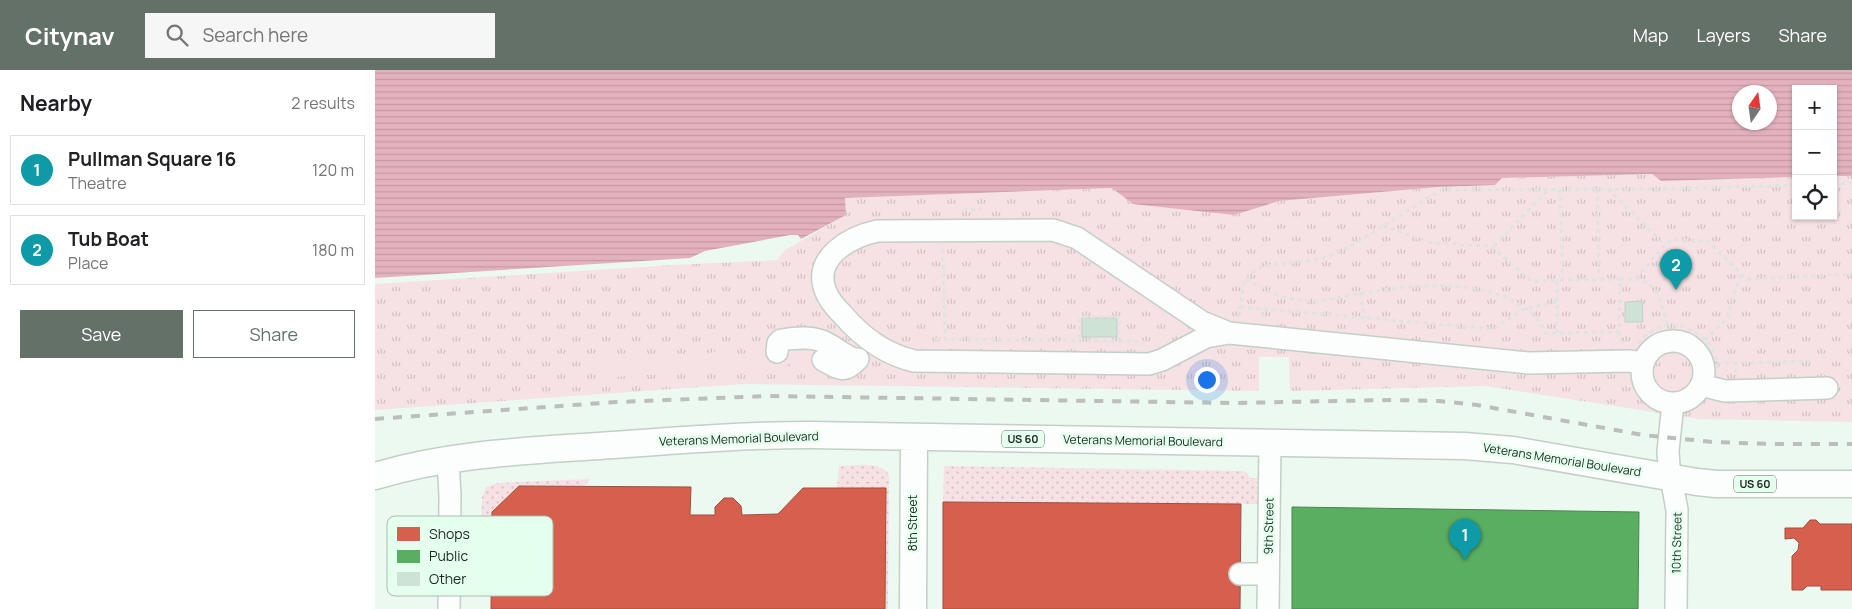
<!DOCTYPE html>
<meta charset="utf-8">
<style>
:root{--surface:#fff;--page:#f6f6f6;--text:#202124;--muted:#757577;--line:#e0e0e0;--accent:#647169}
body{margin:0;font-family:Manrope,sans-serif;background:var(--page);color:var(--text)}
.controls{position:absolute;right:15px;top:15px;display:grid;overflow:hidden;border-radius:0px;box-shadow:0 1px 4px #0004}
.controls button{width:45px;height:45px;display:grid;place-items:center;padding:0;border:0;border-bottom:1px solid var(--line);background:var(--surface);color:var(--text);font:25px sans-serif}
.compass{position:absolute;left:1357px;top:15px;width:45px;height:45px;border-radius:50%;background:var(--surface);box-shadow:0 1px 4px #0004;rotate:13deg}
.you{position:absolute;left:831px;top:309px;width:18px;height:18px;margin:-12px;border:4px solid #fff;border-radius:50%;background:#1a73e8;box-shadow:0 0 0 8px #1a73e833}
.badge{display:grid;place-items:center;width:32px;height:32px;border-radius:50%;background:var(--accent);color:#fff;font-size:16px;font-weight:700}
.pin{position:absolute;translate:-50% -41px;filter:drop-shadow(0 1px 2px #0008)}
.pin::after{content:'';position:absolute;top:26px;width:18px;height:15px;background:inherit;clip-path:polygon(0 0,100% 0,50% 100%)}
.list{margin:0;padding:0;list-style:none}
h2{display:flex;justify-content:space-between;align-items:center;height:65px;margin:0;padding:0 20px;font-size:21px}
h2 small{font-size:16px;font-weight:400;color:var(--muted)}
.list li{display:grid;grid-template-columns:32px 1fr auto;gap:15px;align-items:center;box-sizing:border-box;height:70px;margin:0 10px 10px;padding:0 10px;border:1px solid var(--line);border-radius:0px}
.list b{display:block;font-size:19px;white-space:nowrap}
.list p{margin:0;font-size:16px;white-space:nowrap;color:var(--muted)}
.list em{font-size:16px;font-style:normal;color:var(--muted)}
.actions{display:flex;gap:10px;padding:15px 20px}
.actions a{flex:1;padding:11px 0;border:1px solid var(--accent);border-radius:0px;text-align:center;font-size:18px;color:var(--accent)}
.actions .main{background:var(--accent);color:#fff}
.icon{flex:none;width:28px;height:28px;fill:none;stroke:currentColor;stroke-width:2;stroke-linecap:round;stroke-linejoin:round}
.map{position:relative;flex:none;width:1477px;height:539px;overflow:hidden}
header{display:flex;align-items:center;gap:30px;box-sizing:border-box;height:70px;padding:0 25px;background:var(--accent);color:#fff}
header strong{font-size:24px}
nav{display:flex;gap:28px;margin-inline-start:auto;font-size:18px}
.search{width:350px;height:45px;background:var(--page);display:flex;align-items:center;gap:12px;box-sizing:border-box;padding:0 18px;border-radius:0px;color:var(--muted);font-size:19px}
main{display:flex}
aside{flex:1;background:var(--surface)}
.map>svg:first-child{display:block}
.grass{fill:url(#grass-dots)}
.park{fill:url(#park-tufts)}
.pitch{fill:#f6e1e4}
.water{fill:url(#water-rules);fill-rule:evenodd}
.shops{fill:#d6604d;stroke:#9e4f40}
.public{fill:#5aae61;stroke:#47864e}
.building{fill:#cee2d5;stroke:#c4d0c8}
.lines{fill:none;stroke-linecap:round;stroke-linejoin:round}
.minor-casing{stroke:#c3cfc7;stroke-width:24}
.major-casing{stroke:#c3cfc7;stroke-width:29}
.path{stroke:#dfe4e1;stroke-width:3;stroke-dasharray:4 4;stroke-linecap:butt}
.minor{stroke:#fcfefd;stroke-width:21}
.major{stroke:#fcfefd;stroke-width:26}
.rail{stroke:#bbbebb;stroke-width:4;stroke-dasharray:9 9;stroke-linecap:butt}
.labels{text-anchor:middle;stroke-width:5;stroke-linejoin:round;paint-order:stroke}
.shield{fill:#e5ffee;stroke:#58685e;stroke-width:1}
.shield-label{font-size:11px;font-weight:bold;fill:#1c2820}
.street-label{font-size:12px;fill:#1c2820;stroke:#e5ffee}
.key{fill:#e5ffee;stroke:#a9beb0;stroke-width:1}
.key-label{font-size:14px;fill:#1c2820}
</style>
<header>
<strong>Citynav</strong>
<div class="search"><svg class="icon" aria-label="search" viewBox="0 0 24 24"><circle cx="10" cy="10" r="6"/><path d="M15 15l6 6"/></svg>Search here</div>
<nav><a>Map</a><a>Layers</a><a>Share</a></nav>
</header>
<main>
<aside>
<h2>Nearby<small>2 results</small></h2>
<ul class="list">
<li><span class="badge" style="background:#0f9aa8">1</span><div><b>Pullman Square 16</b><p>Theatre</p></div><em>120 m</em></li>
<li><span class="badge" style="background:#0f9aa8">2</span><div><b>Tub Boat</b><p>Place</p></div><em>180 m</em></li>
</ul>
<div class="actions"><a class="main">Save</a><a>Share</a></div>
</aside>
<div class="map">
<svg width="1477" height="539" viewBox="0 0 1477 539">
<defs>
<pattern id="grass-dots" width="8" height="8" patternUnits="userSpaceOnUse" patternTransform="scale(1.25)"><rect width="8" height="8" fill="#f6e1e4"/><path d="M2 2h.1M6 6h.1" fill="none" stroke="#d2c1c3" stroke-width="1.8" stroke-linecap="round"/></pattern>
<pattern id="park-tufts" width="24" height="20" patternUnits="userSpaceOnUse" patternTransform="scale(1.25)"><rect width="24" height="20" fill="#f6e1e4"/><path d="M3 7l-1-3M5 7V3M7 7l1-3M15 17l-1-3M17 17v-4M19 17l1-3" fill="none" stroke="#d2c1c3"/></pattern>
<pattern id="water-rules" width="6" height="5" patternUnits="userSpaceOnUse" patternTransform="scale(1.25)"><rect width="6" height="5" fill="#e4b2be"/><path d="M0 2.5h6" fill="none" stroke="#c399a3"/></pattern>
</defs>
<rect width="100%" height="100%" fill="#ebf9f0"/>
<!-- grass -->
<path class="grass" d="M464,396C478,396 505,390 514,405L513,539H510L511,418H462Z
M569,396L869,401L872,403L875,408H882L883,433L882,434L568,432Z
M215,409L209,417L144,416L117,442L116,511L105,499L107,427L111,417L122,413Z"/>
<!-- park -->
<path class="park" d="M1277,104L1286,111L1421,107V146H1458V106H1477V352L1324,349L1111,316L915,321L914,287H884V321L368,314L0,340V214L299,195L402,190L410,180L471,145L470,128L737,118L859,145L904,131L1063,117L1120,115L1127,108Z"/>
<!-- pitch -->
<path class="pitch" d="M435,280L442,282L440,292L414,294L408,297L398,298V299L389,300V298L223,308V292L329,286C336,280 355,279 363,285Z"/>
<!-- water -->
<path class="water" d="M0,0H1477V106H1458V19H1421V107L1286,111L1277,104L1127,108L1120,115L1063,117L904,131L859,145L758,134L737,118L470,128L471,145L426,169L423,165H415L330,181L315,188L0,208ZM1364,22H1394V52H1364Z"/>
<!-- shops -->
<path class="shops" d="M144,416L316,417L315,445H340V437L349,428H358L366,436L367,445L403,444L428,418H511L510,539H116L117,442Z
M568,432L866,434L865,539H568Z
M1435,450H1441L1445,454H1477V520H1446V516H1432L1428,520H1417V486L1423,480L1424,473L1419,468L1410,469V458H1428Z"/>
<!-- public -->
<path class="public" d="M917,437L1264,442L1263,539H917Z"/>
<!-- building -->
<path class="building" d="M1267,231L1268,252H1250V232Z
M707,248H742V267H707Z"/>
<g class="lines">
<defs>
<path id="minor" d="M854,263L831,267L787,290L774,294L539,291C509,284 487,267 467,244C461,238 454,230 451,222C436,188 475,167 502,161L678,160L702,168L827,252L854,263L1153,293L1254,291L1268,293
M1267 302a31 31 0 1 1 62 0a31 31 0 1 1-62 0Z
M402,282L403,273L406,270C418,268 435,266 447,271C460,276 468,286 482,290
M448,290C464,298 468,305 483,289
M1326,315L1350,321L1452,318
M1298,333L1293,381L1294,396L1302,440L1301,539
M73,389L75,426L74,539
M865,504H893
M893,539L895,373"/>
<path id="major" d="M0,406C73,384 148,381 224,376C295,371 365,365 436,365L1089,376L1138,380L1322,412L1341,414H1477
M538,539L539,367"/>
</defs>
<!-- minor casing -->
<use href="#minor" class="minor-casing"/>
<!-- major casing -->
<use href="#major" class="major-casing"/>
<!-- path -->
<path class="path" d="M1458,114L1477,113
M1185,119L1188,210
M1222,119L1224,209
M1233,119L1290,175
M588,139H607
M1008,156L1057,173L1116,176L1156,211L1182,210
M1119,176L1173,120
M568,179L570,269L744,271V247H705L704,271
M871,209C894,223 912,231 939,231C955,231 972,225 988,223C1036,215 1093,209 1138,231C1151,238 1166,248 1170,263L1244,262
M1245,209H1260L1287,178L1296,170L1333,171L1371,209L1477,204
M1260,209C1286,213 1285,235 1293,255
M985,223L990,248
M865,237L1119,259L1147,240L1182,231
M863,247L869,212L880,200L889,196L939,190L954,186L974,177L1066,120L1286,119L1421,115
M888,248L889,239
M1182,263V210L1245,209L1244,262L1246,272
M561,269H570
M1330,270L1352,248L1366,203
M744,271L770,272
M1263,273C1271,265 1280,257 1293,255C1317,253 1345,275 1342,301
M1342,293H1362
M1360,303L1362,293L1439,291"/>
<!-- minor -->
<use href="#minor" class="minor"/>
<!-- major -->
<use href="#major" class="major"/>
<!-- rail -->
<path class="rail" d="M0,349L242,332L393,326L857,333L1017,330L1064,331L1102,335L1268,365L1338,372L1396,374H1477"/>
</g>
<g class="labels">
<!-- shield labels -->
<g class="shield">
<rect x="627" y="360.5" width="42" height="17" rx="4"/>
<rect x="1359" y="405.5" width="42" height="17" rx="4"/>
</g>
<g class="shield-label">
<text x="648" y="373">US 60</text>
<text x="1380" y="418">US 60</text>
</g>
<!-- street labels -->
<g class="street-label">
<text transform="translate(364 369) rotate(-2)" y="4">Veterans Memorial Boulevard</text>
<text transform="translate(768 371) rotate(1)" y="4">Veterans Memorial Boulevard</text>
<text transform="translate(1187 390) rotate(9)" y="4">Veterans Memorial Boulevard</text>
<text transform="translate(538 453) rotate(-90)" y="4">8th Street</text>
<text transform="translate(894 456) rotate(-89)" y="4">9th Street</text>
<text transform="translate(1302 473) rotate(-89)" y="4">10th Street</text>
</g>
</g>
<!-- legend -->
<rect x="12" y="446" width="166" height="80" rx="8" class="key"/>
<rect x="22" y="457" width="23" height="14" fill="#d6604d"/>
<rect x="22" y="480" width="23" height="13" fill="#5aae61"/>
<rect x="22" y="502" width="23" height="14" fill="#cee2d5"/>
<g class="key-label">
<text x="54" y="469">Shops</text>
<text x="54" y="491">Public</text>
<text x="54" y="514">Other</text>
</g>
</svg>
<div class="controls">
<button>+</button>
<button>−</button>
<button><svg class="icon" aria-label="locate" viewBox="0 0 24 24"><circle cx="12" cy="12" r="6"/><path d="M12 2v4M12 18v4M2 12h4M18 12h4"/></svg></button>
</div>
<svg class="compass" viewBox="-18 -18 36 36"><path d="M0-13l5 13h-10z" fill="#e53935"/><path d="M0 13l5-13h-10z" fill="#757577"/></svg>
<div class="you"></div>
<div class="pin badge" style="left:1090px;top:490px;background:#0f9aa8">1</div>
<div class="pin badge" style="left:1301px;top:220px;background:#0f9aa8">2</div>
</div>
</main>
